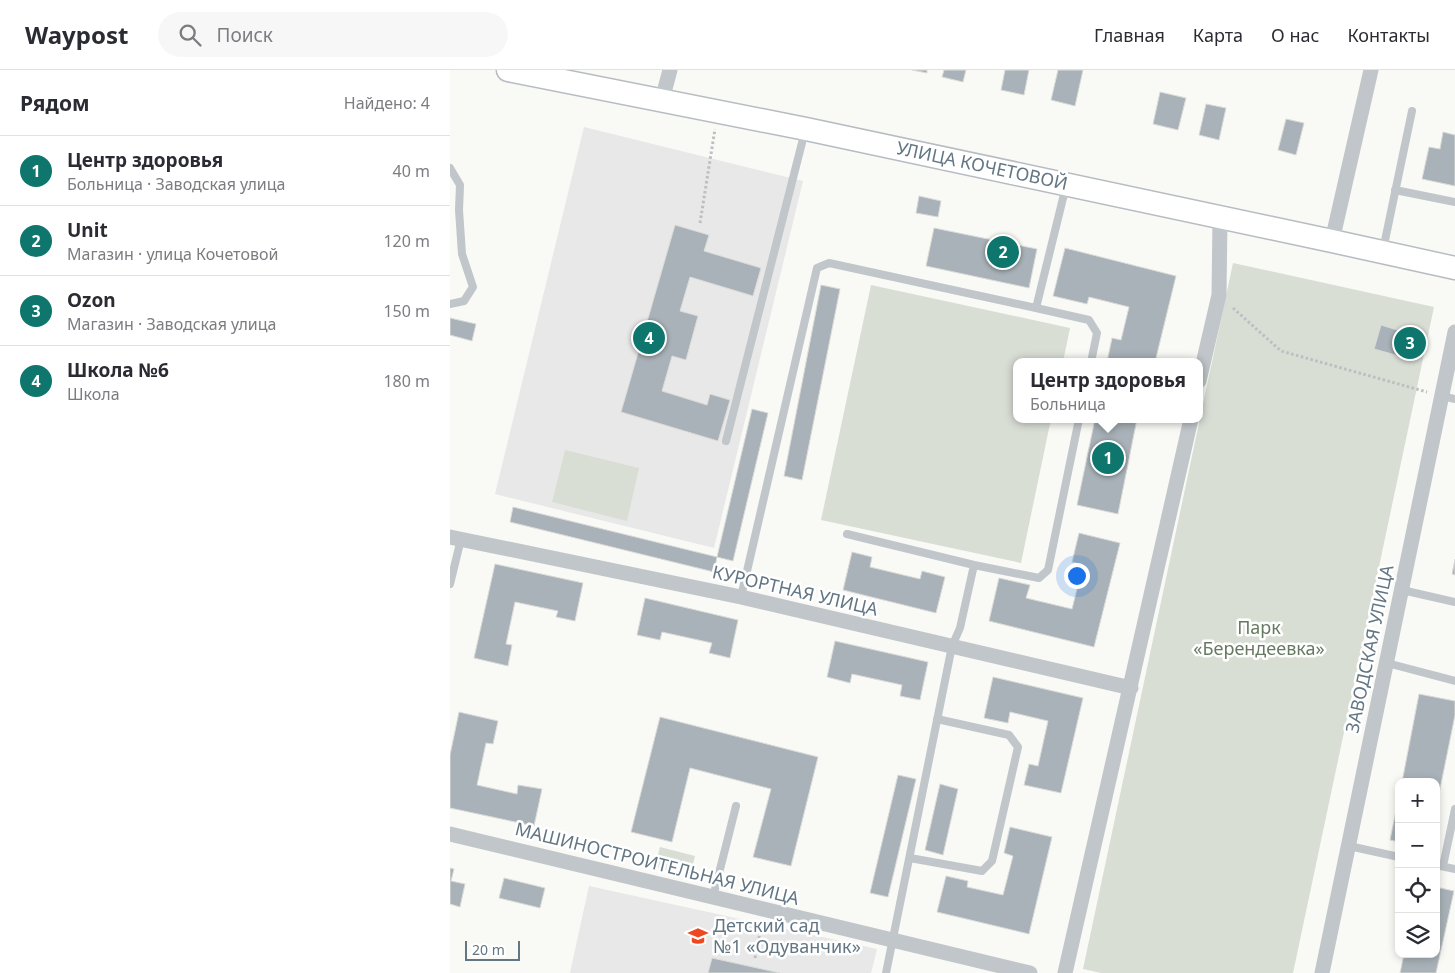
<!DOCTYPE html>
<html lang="ru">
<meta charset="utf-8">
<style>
:root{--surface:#fff;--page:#f7f7f7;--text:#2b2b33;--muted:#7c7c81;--line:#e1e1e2;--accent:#0f766e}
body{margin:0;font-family:"Noto Sans",sans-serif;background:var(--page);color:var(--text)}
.controls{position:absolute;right:15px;bottom:15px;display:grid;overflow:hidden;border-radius:10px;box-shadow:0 2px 8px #0003}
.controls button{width:45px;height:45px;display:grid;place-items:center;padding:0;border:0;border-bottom:1px solid var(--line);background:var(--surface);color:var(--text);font:25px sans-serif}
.scale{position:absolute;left:15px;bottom:12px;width:55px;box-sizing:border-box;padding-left:5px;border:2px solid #627683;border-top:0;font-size:14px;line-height:18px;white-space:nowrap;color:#627683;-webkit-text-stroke:4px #fff;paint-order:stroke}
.you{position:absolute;left:626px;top:505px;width:18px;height:18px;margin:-12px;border:4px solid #fff;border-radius:50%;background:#1a73e8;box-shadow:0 0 0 8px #1a73e833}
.badge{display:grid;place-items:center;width:32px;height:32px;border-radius:50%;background:var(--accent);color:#fff;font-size:16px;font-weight:700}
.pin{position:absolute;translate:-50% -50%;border:2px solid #fff;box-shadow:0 1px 5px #0006}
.popup{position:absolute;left:563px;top:288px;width:190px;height:65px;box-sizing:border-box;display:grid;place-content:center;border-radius:10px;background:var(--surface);filter:drop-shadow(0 1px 4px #0005);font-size:16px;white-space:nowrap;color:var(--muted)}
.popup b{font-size:19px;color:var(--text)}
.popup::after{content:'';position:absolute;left:50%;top:100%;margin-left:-10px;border:10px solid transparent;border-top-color:var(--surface)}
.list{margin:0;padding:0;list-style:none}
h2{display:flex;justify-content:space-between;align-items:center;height:65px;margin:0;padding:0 20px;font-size:21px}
h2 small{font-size:16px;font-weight:400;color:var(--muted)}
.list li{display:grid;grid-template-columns:32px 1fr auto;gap:15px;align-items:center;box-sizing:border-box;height:70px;padding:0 20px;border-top:1px solid var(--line)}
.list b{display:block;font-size:19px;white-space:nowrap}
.list p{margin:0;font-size:16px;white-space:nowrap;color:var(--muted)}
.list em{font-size:16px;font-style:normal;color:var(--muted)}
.icon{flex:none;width:28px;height:28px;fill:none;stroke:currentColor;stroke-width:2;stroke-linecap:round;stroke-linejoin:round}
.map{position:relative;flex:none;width:1005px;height:903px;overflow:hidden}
header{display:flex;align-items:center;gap:30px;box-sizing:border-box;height:70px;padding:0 25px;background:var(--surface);border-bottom:1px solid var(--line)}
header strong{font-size:24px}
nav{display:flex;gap:28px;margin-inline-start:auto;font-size:18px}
.search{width:350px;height:45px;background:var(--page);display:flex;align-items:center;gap:12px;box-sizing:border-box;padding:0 18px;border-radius:28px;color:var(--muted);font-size:19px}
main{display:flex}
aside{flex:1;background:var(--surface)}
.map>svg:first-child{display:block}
.built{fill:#e7e8e7}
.green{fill:#d9ded5}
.building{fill:#a8b2b8;stroke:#dbdbd8}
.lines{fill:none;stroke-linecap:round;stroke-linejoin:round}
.secondary-casing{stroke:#b6bcc1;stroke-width:25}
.path{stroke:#bbbfc2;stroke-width:3;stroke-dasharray:2.5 2.5;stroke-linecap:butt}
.service{stroke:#c1c6ca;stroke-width:8}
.minor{stroke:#c1c6ca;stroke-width:15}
.secondary{stroke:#fff;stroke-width:22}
.labels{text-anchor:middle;stroke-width:5;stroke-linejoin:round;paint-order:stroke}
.street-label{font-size:18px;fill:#627683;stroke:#fff}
.park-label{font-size:18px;fill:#667a61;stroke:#fff}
.poi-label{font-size:18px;fill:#627683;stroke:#fff;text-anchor:start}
</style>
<header>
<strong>Waypost</strong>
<div class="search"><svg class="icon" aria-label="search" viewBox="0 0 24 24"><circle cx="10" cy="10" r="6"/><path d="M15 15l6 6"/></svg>Поиск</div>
<nav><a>Главная</a><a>Карта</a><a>О нас</a><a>Контакты</a></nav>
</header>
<main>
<aside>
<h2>Рядом<small>Найдено: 4</small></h2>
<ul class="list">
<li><span class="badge">1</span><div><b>Центр здоровья</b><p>Больница · Заводская улица</p></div><em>40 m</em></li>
<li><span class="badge">2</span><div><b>Unit</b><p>Магазин · улица Кочетовой</p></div><em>120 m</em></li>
<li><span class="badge">3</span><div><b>Ozon</b><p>Магазин · Заводская улица</p></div><em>150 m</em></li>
<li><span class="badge">4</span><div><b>Школа №6</b><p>Школа</p></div><em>180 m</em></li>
</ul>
</aside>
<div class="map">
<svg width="1005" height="903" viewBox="0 0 1005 903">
<rect width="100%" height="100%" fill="#f9f9f6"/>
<!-- built -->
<path class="built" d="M134,57L353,111L264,478L45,424Z
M139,816L427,879L421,903H120Z"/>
<!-- green -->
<path class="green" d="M783,193L984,237L843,903H651L633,899Z
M421,215L620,258L613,292H567V349H601L571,493L371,450Z
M115,380L189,398L177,451L102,432Z
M210,777L245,786L240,806L205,797Z"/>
<!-- building -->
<path class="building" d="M462,0H477V3Z
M494,0H516L513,12L492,7Z
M555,0H579L574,25L551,20Z
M608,0H633L625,36L601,30Z
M710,22L736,28L728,60L703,54Z
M756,34L776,38L769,70L749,65Z
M836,49L854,53L846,85L828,80Z
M993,62L1005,65V116L972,109L979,77L990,79Z
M469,126L491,131L488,147L466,143Z
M225,155L259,165L254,181L311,198L303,226L240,207L230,241L248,246L236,290L222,286L212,321L257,335L260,324L280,330L268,371L171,342Z
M484,158L587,179L579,218L476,196Z
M615,178L726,206L705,292H657L662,268L671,270L679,237L639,227L637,234L603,226Z
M371,215L390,219L352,410L334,406Z
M0,248L26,254L22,271L0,265Z
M931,255L967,266L960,289L924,279Z
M302,339L318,343L283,491L267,487Z
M645,349H687L668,444L627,435Z
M63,437L267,487L264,502L60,452Z
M629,463L670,473L644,577L539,551L549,508L580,515L576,528L622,539L633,495L622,492Z
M402,482L422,487L420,497L470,509L472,501L495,507L486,543L393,520Z
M1005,489V505L1002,504Z
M45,494L133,513L125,551L106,547L108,541L65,532L56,574L62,575L58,596L24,588Z
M195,528L288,550L280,588L259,583L262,573L212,562L210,570L187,565Z
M385,571L478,592L470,630L450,626L452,615L402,604L400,613L377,607Z
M543,607L633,628L611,723L574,715L579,694L588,696L598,651L560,642L558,653L534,648Z
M969,624L1005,631V645L986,739V712H952Z
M9,642L48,651L43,674L36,673L27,715L67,724L68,715L92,719L84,756L0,738V685Z
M210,647L368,687L341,796L303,787L321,719L240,698L222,772L181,762Z
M448,705L466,709L438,827L420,823Z
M490,714L508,719L493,785L475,780Z
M949,726V772L940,770Z
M560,757L602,767L579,864L487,842L496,806L518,811L517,817L553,825L563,786L554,783Z
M0,798L4,799L1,811L15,814L10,837L0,834Z
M54,808L95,818L90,838L49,828Z
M986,817L1004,821L986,903H950L954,884H986Z
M262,888L330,903H258Z"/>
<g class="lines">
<defs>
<path id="secondary" d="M58,0L356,59L882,171L1005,198"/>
</defs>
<!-- secondary casing -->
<use href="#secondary" class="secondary-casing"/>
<!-- path -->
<path class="path" d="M250,153L265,59
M783,238L831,281L977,322
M305,888L312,853"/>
<!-- service -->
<path class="service" d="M0,98L10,115L9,140L12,184L23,217L14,231L0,234
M945,120L1005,132
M933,180L962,41
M586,238L639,250L647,263L641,292
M992,326L1005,329
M276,371L355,61
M397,464L524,495L510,558L502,576L436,903
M524,495L589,508L598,500L629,349
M0,514L11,469
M952,520L1005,532
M291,527L367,198L379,193L586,238L616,116
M937,593L1005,611
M899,776L949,787
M460,788L532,801L542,791L568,677L559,665L487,649
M986,795L1005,799
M993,796L1005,739
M263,827L286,736"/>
<!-- minor -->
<path class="minor" d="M212,30L220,0
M882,171L921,0
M749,311L769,225L770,148
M0,467L291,527L681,618
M0,764L580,903
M615,903L741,349
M872,903L1005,262"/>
<!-- secondary -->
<use href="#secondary" class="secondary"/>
</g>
<!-- icons -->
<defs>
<symbol id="school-bare" viewBox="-9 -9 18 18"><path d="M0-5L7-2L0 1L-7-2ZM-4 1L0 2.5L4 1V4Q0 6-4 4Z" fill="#ef4820" stroke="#fff" stroke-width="2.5" paint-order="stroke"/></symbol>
</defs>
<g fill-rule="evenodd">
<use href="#school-bare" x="234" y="852" width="28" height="28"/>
</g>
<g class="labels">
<!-- street labels -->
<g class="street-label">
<text transform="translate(532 96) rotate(12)" y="6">УЛИЦА КОЧЕТОВОЙ</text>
<text transform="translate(345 521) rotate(13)" y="6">КУРОРТНАЯ УЛИЦА</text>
<text transform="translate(920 579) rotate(-78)" y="6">ЗАВОДСКАЯ УЛИЦА</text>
<text transform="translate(207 794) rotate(14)" y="6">МАШИНОСТРОИТЕЛЬНАЯ УЛИЦА</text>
</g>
<!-- park labels -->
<g class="park-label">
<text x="809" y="564">Парк<tspan x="809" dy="21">«Берендеевка»</tspan></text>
</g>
<!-- poi labels -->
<g class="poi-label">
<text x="263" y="862">Детский сад<tspan x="263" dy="21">№1 «Одуванчик»</tspan></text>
</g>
</g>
</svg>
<div class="controls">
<button>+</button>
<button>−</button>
<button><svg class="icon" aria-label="locate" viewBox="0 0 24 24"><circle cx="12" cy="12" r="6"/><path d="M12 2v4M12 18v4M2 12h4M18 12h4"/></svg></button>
<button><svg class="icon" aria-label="layers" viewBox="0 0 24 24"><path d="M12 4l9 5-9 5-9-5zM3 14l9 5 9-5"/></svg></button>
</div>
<div class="scale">20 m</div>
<div class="you"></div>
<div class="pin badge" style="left:658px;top:388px">1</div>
<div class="popup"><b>Центр здоровья</b>Больница</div>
<div class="pin badge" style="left:553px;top:182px">2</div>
<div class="pin badge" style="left:960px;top:273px">3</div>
<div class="pin badge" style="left:199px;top:268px">4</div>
</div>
</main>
